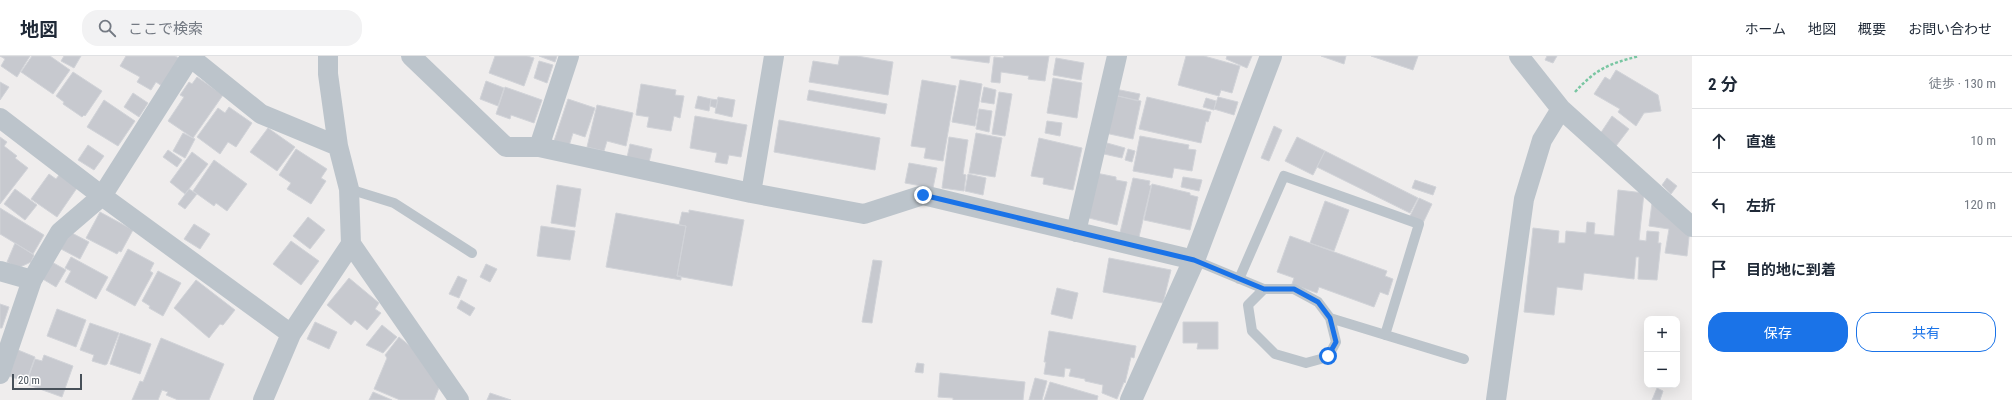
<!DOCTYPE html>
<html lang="ja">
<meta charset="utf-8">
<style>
:root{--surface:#fff;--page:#f2f2f3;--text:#1f2937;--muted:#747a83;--line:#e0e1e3;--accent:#1a73e8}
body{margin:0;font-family:"Roboto Condensed","Noto Sans JP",sans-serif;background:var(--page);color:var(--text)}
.controls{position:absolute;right:12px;bottom:12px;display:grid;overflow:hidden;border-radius:8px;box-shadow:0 4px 16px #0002}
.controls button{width:36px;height:36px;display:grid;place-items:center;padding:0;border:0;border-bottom:1px solid var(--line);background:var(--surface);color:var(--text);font:20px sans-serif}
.scale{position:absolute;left:12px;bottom:10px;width:70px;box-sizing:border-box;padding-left:4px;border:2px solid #475059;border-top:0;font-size:11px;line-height:14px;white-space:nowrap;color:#475059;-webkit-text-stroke:3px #fff;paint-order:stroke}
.stop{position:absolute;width:12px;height:12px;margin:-9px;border:3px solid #1a73e8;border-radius:50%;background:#fff}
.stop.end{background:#1a73e8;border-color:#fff;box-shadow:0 1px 4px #0008}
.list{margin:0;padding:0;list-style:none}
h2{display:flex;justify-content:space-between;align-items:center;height:52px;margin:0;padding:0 16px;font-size:17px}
h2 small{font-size:13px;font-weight:400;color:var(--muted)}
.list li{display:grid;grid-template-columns:26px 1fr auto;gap:12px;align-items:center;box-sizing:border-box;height:64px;padding:0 16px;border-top:1px solid var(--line)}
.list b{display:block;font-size:15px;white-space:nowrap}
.list em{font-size:13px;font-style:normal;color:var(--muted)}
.actions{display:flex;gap:8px;padding:12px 16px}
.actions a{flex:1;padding:9px 0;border:1px solid var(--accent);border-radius:16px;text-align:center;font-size:14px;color:var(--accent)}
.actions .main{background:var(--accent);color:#fff}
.icon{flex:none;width:22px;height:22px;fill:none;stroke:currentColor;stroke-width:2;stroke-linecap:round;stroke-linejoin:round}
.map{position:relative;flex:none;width:1692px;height:344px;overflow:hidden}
header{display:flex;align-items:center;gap:24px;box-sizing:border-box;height:56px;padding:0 20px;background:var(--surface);border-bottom:1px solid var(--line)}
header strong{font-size:19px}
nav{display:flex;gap:22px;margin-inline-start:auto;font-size:14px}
.search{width:280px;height:36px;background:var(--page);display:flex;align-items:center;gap:10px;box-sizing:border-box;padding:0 14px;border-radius:16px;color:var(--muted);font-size:15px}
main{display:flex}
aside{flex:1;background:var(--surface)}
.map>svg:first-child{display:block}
.building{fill:#c7c9cf;stroke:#d1d3d8}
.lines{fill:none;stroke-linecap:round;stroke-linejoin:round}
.path{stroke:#79c6a2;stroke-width:2.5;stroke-dasharray:3 2;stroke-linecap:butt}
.service{stroke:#bcc4cb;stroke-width:10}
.minor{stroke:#bcc4cb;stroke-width:20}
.tertiary{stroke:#bcc4cb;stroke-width:22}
.route{stroke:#1a73e8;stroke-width:5}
</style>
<header>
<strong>地図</strong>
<div class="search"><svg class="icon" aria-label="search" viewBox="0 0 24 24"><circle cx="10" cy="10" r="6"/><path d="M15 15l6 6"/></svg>ここで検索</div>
<nav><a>ホーム</a><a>地図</a><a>概要</a><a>お問い合わせ</a></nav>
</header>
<main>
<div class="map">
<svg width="1692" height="344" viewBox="0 0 1692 344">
<rect width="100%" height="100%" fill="#efeded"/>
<!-- building -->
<path class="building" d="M0,0H30L17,21L1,10L5,3Z
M32,0H50L70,14L53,38L21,16Z
M64,0H81L74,12L61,5Z
M126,0H175L179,2L162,30L156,26L151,34L137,26L140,21L120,10Z
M495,0H527L534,2L524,30L489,17Z
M539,0H557L555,6Z
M840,0H857L893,6L888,39L809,26L813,5L838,9Z
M951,0H990L989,7L951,2Z
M1004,0H1049L1045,25L1028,23L1029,20L1001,16L1000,27L991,26L994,1L1003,2Z
M1186,0H1204L1240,10L1232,37L1221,34L1219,40L1178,29Z
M1227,0H1252L1247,12L1226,3Z
M1321,0H1346L1344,8Z
M1371,0H1418L1413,14Z
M1547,0H1557L1553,7L1545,4Z
M1056,2L1084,7L1081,24L1053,19Z
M539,5L553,9L547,27L534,22Z
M1616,14L1658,39L1661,55L1644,57L1636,70L1618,56L1620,53L1594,38L1605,21L1610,24Z
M73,16L102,35L85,60L84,59L82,61L63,48L64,46L56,40Z
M197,21L223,39L193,82L168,65L184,41L180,39L189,26L192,28Z
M1053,22L1082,27L1077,62L1047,57Z
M922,24L956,30L943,105L924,102L926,92L911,90Z
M960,24L982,28L975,70L952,66Z
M486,25L504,32L498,50L480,43Z
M0,26L9,31L0,44Z
M641,28L676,34L675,39L684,40L680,62L674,60L671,75L647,71L649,61L636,59Z
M505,31L542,44L534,67L511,59L510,63L496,58Z
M984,31L996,34L994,48L981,46Z
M1115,33L1140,38L1138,45L1114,39Z
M809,34L887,48L885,58L807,44Z
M999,36L1012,38L1005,80L992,78Z
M133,37L148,47L139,61L124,51Z
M1113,39L1141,45L1133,83L1105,77Z
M698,40L711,43L709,55L695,52Z
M718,41L735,44L732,61L715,57Z
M1147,41L1211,56L1208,66L1206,65L1201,87L1139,73Z
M1218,41L1238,46L1234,59L1214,53Z
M1206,42L1216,45L1214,54L1203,51Z
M568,43L595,52L585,81L573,77L569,90L554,85Z
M711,43L718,44L716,52L710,50Z
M104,44L135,65L118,90L87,71Z
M597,49L633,57L626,90L607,85L604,95L587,91Z
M229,51L252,67L236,91L228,86L220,98L197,81L218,52L225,57Z
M979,53L992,55L989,76L976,73Z
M695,60L747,69L741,101L729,99L727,108L715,106L717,97L690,92Z
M1612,60L1629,73L1616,90L1600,78Z
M779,64L880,82L875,114L774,96Z
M1047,65L1062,67L1060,80L1045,77Z
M1274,70L1282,74L1269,105L1261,102Z
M268,72L295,91L277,115L250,96Z
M183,77L195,83L185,102L173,95Z
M976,77L1002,82L995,121L969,117Z
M1140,80L1189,89L1188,93L1196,94L1192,115L1174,112L1172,122L1133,115Z
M0,81L7,86L4,90L17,100L15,102L28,112L0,148Z
M949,81L968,84L963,118L966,119L964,135L942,132Z
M1297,81L1325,95L1313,119L1285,105Z
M1039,82L1082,92L1073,134L1043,128L1044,122L1031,120Z
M1107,87L1125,92L1122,102L1104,98Z
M630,88L652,93L648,111L626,106Z
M88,89L104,100L94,114L78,104Z
M296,93L327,113L321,122L326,125L311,148L287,133L291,127L279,119Z
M1128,93L1135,95L1132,106L1125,104Z
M168,94L182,104L177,111L163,101Z
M1325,95L1418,142L1410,157L1317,111Z
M192,96L208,108L185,138L170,126Z
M214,104L247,128L227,155L216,147L214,150L193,135Z
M909,107L937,112L933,132L905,127Z
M1096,117L1116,121V124L1127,126L1117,169L1085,161Z
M49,118L56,123L59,119L77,132L57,161L31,143Z
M968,118L986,122L983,139L965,135Z
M1183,121L1202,124L1199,135L1181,131Z
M1133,122L1150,125L1149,129L1151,130L1138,185L1119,181Z
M1667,122L1677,130L1671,138L1662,129Z
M1415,124L1436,131L1433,139L1412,132Z
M1152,128L1190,137V139L1198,141L1190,174L1144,164Z
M557,129L581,133L575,171L551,167Z
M15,133L37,149L25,164L4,148Z
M189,133L197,138L185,153L178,148Z
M1618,134L1644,137L1639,184L1646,185L1647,175L1659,176L1658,187H1661L1657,224L1638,223L1639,201H1636L1634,223L1584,217L1582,234L1557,231L1554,259L1524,256L1533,172L1559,175L1558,187H1565L1566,175L1586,177L1587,166L1595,167L1594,178L1614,180Z
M1419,142L1432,148L1423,167L1410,160Z
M1325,145L1349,154L1334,195L1310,187Z
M1652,147L1690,172L1687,200L1665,197L1669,173L1649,170Z
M0,152L44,179L33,198L0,178Z
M689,154L744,164L732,230L677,220L686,170L679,169L682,156L689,157Z
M100,156L133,174L121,196L119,195L117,198L86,182Z
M616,157L686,170L677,220H681V224L606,211Z
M308,161L325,174L310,193L293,180Z
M194,168L210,178L200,193L184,183Z
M541,170L575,175L570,204L537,200Z
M70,176L89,186L80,203L61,193Z
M1290,180L1387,215L1385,220L1393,223L1388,239L1380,236L1374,251L1319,231L1317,237L1292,228L1294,222L1277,216Z
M291,185L319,205L301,229L273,208Z
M15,187L34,199L31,206L18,212L7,206Z
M128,193L154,207L150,215L153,217L135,250L106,234Z
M71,201L108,221L96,243L65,226L71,215L65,212Z
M1109,202L1171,214L1163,247L1103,236Z
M873,204L882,205L872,267L862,266Z
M50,205L66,214L56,231L41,222Z
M486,208L497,213L490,226L480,221Z
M158,215L181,227L163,260L149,252L150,250L142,245Z
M458,220L467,224L459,242L449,238Z
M349,222L379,247L375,253L381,257L367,274L355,264L351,269L327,249Z
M196,224L235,254L223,269L220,268L209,282L174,252Z
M1057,232L1078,237L1072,263L1051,258Z
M461,244L475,252L470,260L457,252Z
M0,248L9,251L2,272H0Z
M57,253L86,264L76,291L47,280Z
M315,266L337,276L329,293L307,283Z
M1183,266H1218V293H1197L1198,287H1183Z
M90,267L119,277L107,308L105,309L92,305L94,299L80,294Z
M382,269L397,281L383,297L366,289Z
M1049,275L1136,290L1134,302L1131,301L1125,327L1124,326L1117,343L1102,337L1103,329L1085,325V323L1069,320L1071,313L1065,312L1064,321L1044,318L1046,306H1044Z
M120,277L151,288L140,318L110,308Z
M399,281L416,295L441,327L434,344H400L374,333L387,302L385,299Z
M161,282L224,308L209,344H178L166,339L168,336L162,334L158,344H132L140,325L143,326Z
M18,294L35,301L26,326L9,320Z
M44,299L73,310L62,341L26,328L35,303L42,305Z
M917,307L924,308L923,317L915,316Z
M940,317L1025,326L1023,344H953V342L938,341Z
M1035,322L1047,325L1042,344H1029Z
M1050,326L1098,340L1097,344H1044Z
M1657,332L1663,335L1660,344H1652Z
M373,336L392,344H369Z
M490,337L511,344H487Z"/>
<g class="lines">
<!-- path -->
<path class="path" d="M1575,36C1597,12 1609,8 1639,0"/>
<!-- service -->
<path class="service" d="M349,133L394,147L472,197
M1194,204L1264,233H1294L1318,246L1330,262L1464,303
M1239,223L1284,120L1419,168L1385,279
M1264,233L1248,249L1252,275L1275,298L1306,307L1328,301L1336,286L1330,262"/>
<!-- minor -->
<path class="minor" d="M328,0V18L338,90L349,133L351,188L459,344
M411,0L506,91H539L751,137L864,158L923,139L1194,204
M1519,0L1561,53L1692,171
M190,1L261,58L338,90
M0,62L102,140L291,278
M539,91L569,0
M751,137L774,0
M1076,176L1117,0
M0,215L32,224
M0,318L32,224L60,176L102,140L191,0
M263,344L291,278L351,188
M1496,344L1524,143L1542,84L1561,53"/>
<!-- tertiary -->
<path class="tertiary" d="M1131,344L1194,204L1271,0"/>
</g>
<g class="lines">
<!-- route -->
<path class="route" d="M923,139L1194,204L1264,233H1294L1318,246L1330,262L1336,286L1328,300"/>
</g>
</svg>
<div class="controls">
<button>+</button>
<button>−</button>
</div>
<div class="scale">20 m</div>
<div class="stop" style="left:1328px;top:300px"></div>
<div class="stop end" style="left:923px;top:139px"></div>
</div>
<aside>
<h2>2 分<small>徒歩 · 130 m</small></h2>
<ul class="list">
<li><svg class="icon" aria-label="ahead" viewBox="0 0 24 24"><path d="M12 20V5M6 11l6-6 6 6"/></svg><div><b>直進</b></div><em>10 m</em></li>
<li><svg class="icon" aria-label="left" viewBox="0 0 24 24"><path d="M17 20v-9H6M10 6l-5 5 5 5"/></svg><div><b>左折</b></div><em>120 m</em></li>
<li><svg class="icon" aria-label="arrive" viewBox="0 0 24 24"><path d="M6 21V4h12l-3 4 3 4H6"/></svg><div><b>目的地に到着</b></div></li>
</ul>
<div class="actions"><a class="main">保存</a><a>共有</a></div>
</aside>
</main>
